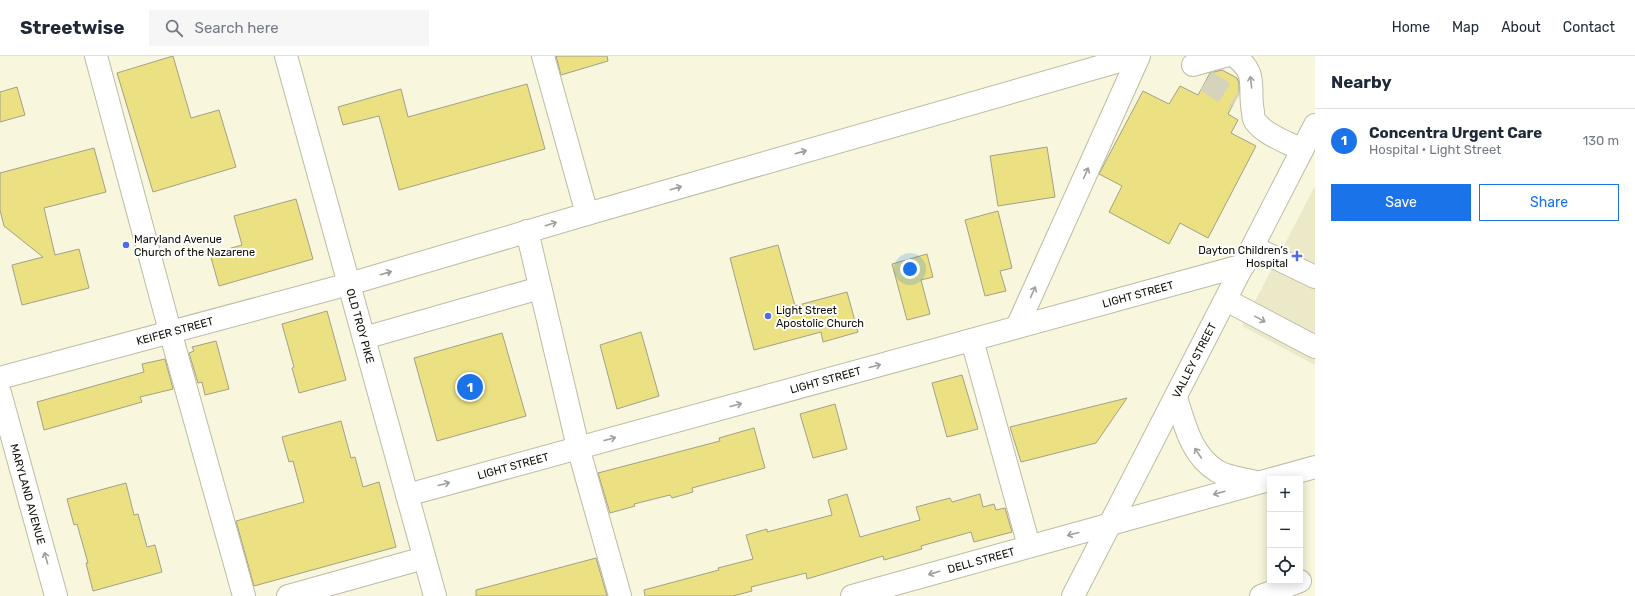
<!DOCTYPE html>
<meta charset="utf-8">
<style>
:root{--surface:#fff;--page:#f6f6f7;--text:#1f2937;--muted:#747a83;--line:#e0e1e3;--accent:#1a73e8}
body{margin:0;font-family:Rubik,sans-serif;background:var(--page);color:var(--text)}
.controls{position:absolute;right:12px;bottom:12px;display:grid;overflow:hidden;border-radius:0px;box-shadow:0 2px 10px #0003}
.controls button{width:36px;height:36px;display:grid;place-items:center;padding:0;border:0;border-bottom:1px solid var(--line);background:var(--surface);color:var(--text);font:20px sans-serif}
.you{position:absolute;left:910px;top:213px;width:14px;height:14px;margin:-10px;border:3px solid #fff;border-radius:50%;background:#1a73e8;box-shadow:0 0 0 6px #1a73e833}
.badge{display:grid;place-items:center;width:26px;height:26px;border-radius:50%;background:var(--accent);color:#fff;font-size:13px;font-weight:700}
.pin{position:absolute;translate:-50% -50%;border:2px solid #fff;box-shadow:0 1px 4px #0006}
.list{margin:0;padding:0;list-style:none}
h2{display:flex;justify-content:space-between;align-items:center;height:52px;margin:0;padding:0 16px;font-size:17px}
h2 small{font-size:13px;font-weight:400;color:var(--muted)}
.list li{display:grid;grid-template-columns:26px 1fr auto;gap:12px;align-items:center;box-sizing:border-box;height:64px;padding:0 16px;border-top:1px solid var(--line)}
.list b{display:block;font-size:15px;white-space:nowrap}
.list p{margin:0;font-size:13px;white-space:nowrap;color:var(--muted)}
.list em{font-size:13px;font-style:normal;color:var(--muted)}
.actions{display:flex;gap:8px;padding:12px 16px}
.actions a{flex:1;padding:9px 0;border:1px solid var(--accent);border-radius:0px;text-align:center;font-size:14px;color:var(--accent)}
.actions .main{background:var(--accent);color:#fff}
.icon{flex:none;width:22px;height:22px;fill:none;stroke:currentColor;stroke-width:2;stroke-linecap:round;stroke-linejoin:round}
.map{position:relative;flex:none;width:1315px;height:540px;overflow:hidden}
header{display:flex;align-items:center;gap:24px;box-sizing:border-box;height:56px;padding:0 20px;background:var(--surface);border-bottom:1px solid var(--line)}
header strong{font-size:19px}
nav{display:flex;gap:22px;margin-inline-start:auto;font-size:14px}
.search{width:280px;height:36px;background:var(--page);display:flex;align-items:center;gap:10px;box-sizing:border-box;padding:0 14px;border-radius:0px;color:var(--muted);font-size:15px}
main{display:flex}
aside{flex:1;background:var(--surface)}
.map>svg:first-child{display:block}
.built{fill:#ece9c8}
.building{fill:#ebe182;stroke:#a2a089}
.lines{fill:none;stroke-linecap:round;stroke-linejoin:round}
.minor-tunnel{stroke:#d5d3bc;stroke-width:22;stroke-dasharray:22 11;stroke-linecap:butt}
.minor-casing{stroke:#bdbba3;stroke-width:24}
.major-casing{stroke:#bdbba3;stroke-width:24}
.highway-casing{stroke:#bdbba3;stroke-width:24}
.minor{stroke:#fff;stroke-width:22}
.major{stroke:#fff;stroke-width:22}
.highway{stroke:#fff;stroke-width:22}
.oneway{stroke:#9f9f9c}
.poi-dot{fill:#546ae0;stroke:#fff;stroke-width:1.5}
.labels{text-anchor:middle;stroke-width:4;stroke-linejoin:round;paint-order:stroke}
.poi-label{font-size:11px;fill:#100f07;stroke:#fff;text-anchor:start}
.street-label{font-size:11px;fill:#100f07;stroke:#fff}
</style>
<header>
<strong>Streetwise</strong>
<div class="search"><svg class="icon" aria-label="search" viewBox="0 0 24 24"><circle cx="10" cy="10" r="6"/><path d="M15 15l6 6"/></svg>Search here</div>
<nav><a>Home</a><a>Map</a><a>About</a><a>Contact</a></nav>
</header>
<main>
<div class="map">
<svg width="1315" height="540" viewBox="0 0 1315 540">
<rect width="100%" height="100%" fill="#f8f6dc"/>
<!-- built -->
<path class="built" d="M1315,130V309L1242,270Z"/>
<!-- building -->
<path class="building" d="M173,0L191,62L219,54L236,111L153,136L117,17Z
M556,0H607L608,5L561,19Z
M1222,14L1237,22L1239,27V37L1228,58L1238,64L1231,77L1256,90L1208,182L1180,167L1169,188L1109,156L1122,130L1099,118L1143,35L1169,48L1180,30L1198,39L1210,17Z
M527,28L545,93L399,134L379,60L343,69L338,51L401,33L408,61Z
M17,31L25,59L0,66V36Z
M1047,91L1055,141L998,150L990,100Z
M94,92L106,136L44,152L55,199L79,193L89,232L22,249L12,209L43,201L4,170L0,154V117Z
M296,143L313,203L219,230L210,198L242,189L234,160Z
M998,155L1012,212L1000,215L1006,235L985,240L965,164Z
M778,189L795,250L847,236L858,276L823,286L821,276L754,294L730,202Z
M927,198L933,221L921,224L930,258L907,264L892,208Z
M327,255L346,324L299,337L292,312L294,311L282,268Z
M641,276L659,340L617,353L600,289Z
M502,277L526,360L437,385L414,302Z
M216,285L229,333L205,339L202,326L198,327L189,297L194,295L192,291Z
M165,303L173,333L140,341L142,346L44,374L37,346L144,316L142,308Z
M962,319L978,373L947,381L932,327Z
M1127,342L1096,387L1021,406L1010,371Z
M835,348L847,393L813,402L800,358Z
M341,365L351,402L355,401L363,431L379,426L396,491L254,530L236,465L304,446L293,405L289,406L282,381Z
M754,372L765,412L692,432L693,436L672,442L670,439L634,448L635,450L610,457L598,417L720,385L719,382Z
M126,427L134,459L138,458L147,491L155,489L162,516L93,535L86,507H88L77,468L74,469L67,443Z
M847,438L860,481L920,464L916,451L950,442L952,446L980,438L983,451L994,448L996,454L1005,452L1012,476L974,486L971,476L921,490L922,493L884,504L883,500L807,523L806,517L751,531L752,535L733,540H645L644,534L719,514L718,512L753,503L746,479L767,473V476L832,459L828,444Z
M596,502L607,540H476V534Z"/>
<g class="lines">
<!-- minor-tunnel -->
<path class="minor-tunnel" d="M1206,25L1236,44"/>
<defs>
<g id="minor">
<path d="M96,0L170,275L244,540"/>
<path d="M543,0L587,158"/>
<path d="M1234,0C1259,17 1248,31 1253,56C1253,59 1253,62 1255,65C1265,79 1287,86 1302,94"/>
<path d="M1193,9L1225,0"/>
<path d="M527,175L578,391L620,540"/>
<path d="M1253,191L1315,221"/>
<path d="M1226,244L1315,291"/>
<path d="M1017,271L1139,0"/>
<path d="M364,282L540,232"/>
<path d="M972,284L1029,490"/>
<path id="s1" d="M0,322L349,228L587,158L1137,0"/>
<path id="s2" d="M0,337L56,540"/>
<path id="s3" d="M407,439L1244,209"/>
<path d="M288,540L424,502"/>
</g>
<g id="major">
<path id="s4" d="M286,0L435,540"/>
<path id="s5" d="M852,540L1111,468"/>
<path id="s6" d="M1073,540L1315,69"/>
</g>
<path id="highway" d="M1176,342C1185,369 1191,399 1217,415C1226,421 1245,423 1256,426
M1111,468L1315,411
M1261,540L1300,525"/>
</defs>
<!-- minor casing -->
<use href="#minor" class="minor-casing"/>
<!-- major casing -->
<use href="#major" class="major-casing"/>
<!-- highway casing -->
<use href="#highway" class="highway-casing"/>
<!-- minor -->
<use href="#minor" class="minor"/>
<!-- major -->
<use href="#major" class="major"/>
<!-- highway -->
<use href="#highway" class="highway"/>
</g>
<!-- one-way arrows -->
<defs><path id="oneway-shaft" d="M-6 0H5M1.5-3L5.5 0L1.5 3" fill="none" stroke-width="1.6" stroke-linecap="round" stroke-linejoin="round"/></defs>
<g class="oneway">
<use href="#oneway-shaft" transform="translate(1251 26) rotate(-96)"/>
<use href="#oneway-shaft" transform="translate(801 96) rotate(-16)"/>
<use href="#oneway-shaft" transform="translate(1086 117) rotate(-66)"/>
<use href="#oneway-shaft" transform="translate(676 132) rotate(-16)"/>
<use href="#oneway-shaft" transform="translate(551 168) rotate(-17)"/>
<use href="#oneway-shaft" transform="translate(386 217) rotate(-16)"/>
<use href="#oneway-shaft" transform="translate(1033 236) rotate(-66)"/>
<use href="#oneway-shaft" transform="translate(1260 263) rotate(29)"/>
<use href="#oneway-shaft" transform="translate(875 310) rotate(-15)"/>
<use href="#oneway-shaft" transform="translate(736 349) rotate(-15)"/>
<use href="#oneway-shaft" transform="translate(610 383) rotate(-15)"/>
<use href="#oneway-shaft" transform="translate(1198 397) rotate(-124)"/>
<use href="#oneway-shaft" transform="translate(444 428) rotate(-15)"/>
<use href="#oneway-shaft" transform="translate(1219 437) rotate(164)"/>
<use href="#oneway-shaft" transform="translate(1073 478) rotate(165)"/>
<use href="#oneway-shaft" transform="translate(46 502) rotate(-106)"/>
<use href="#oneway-shaft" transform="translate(934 517) rotate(164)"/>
</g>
<!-- markers -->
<g class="poi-dot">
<circle cx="126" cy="189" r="4"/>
<path d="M1295 194h4v4h4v4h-4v4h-4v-4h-4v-4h4z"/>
<circle cx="768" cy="260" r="4"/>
</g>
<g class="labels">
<!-- poi labels -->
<g class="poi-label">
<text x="134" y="187">Maryland Avenue<tspan x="134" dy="13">Church of the Nazarene</tspan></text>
<text x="1288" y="198" text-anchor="end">Dayton Children’s<tspan x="1288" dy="13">Hospital</tspan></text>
<text x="776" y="258">Light Street<tspan x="776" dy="13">Apostolic Church</tspan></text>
</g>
<!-- street labels -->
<g class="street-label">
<text dy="4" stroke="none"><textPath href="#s3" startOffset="758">LIGHT STREET</textPath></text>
<text dy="4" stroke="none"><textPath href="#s4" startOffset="280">OLD TROY PIKE</textPath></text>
<text dy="4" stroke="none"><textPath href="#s1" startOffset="181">KEIFER STREET</textPath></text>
<text dy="4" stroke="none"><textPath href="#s6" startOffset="265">VALLEY STREET</textPath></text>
<text dy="4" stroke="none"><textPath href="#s3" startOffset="434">LIGHT STREET</textPath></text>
<text dy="4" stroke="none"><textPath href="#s3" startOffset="110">LIGHT STREET</textPath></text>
<text dy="4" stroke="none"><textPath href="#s2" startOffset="105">MARYLAND AVENUE</textPath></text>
<text dy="4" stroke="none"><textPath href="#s5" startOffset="134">DELL STREET</textPath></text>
</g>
</g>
</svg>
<div class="controls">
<button>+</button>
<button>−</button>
<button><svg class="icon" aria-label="locate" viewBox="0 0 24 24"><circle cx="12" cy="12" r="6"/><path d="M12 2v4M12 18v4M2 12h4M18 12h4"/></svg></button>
</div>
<div class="you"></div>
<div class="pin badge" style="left:470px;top:331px">1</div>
</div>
<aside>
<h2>Nearby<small></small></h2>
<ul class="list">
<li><span class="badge">1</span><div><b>Concentra Urgent Care</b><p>Hospital · Light Street</p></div><em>130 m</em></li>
</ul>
<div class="actions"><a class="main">Save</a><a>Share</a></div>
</aside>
</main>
